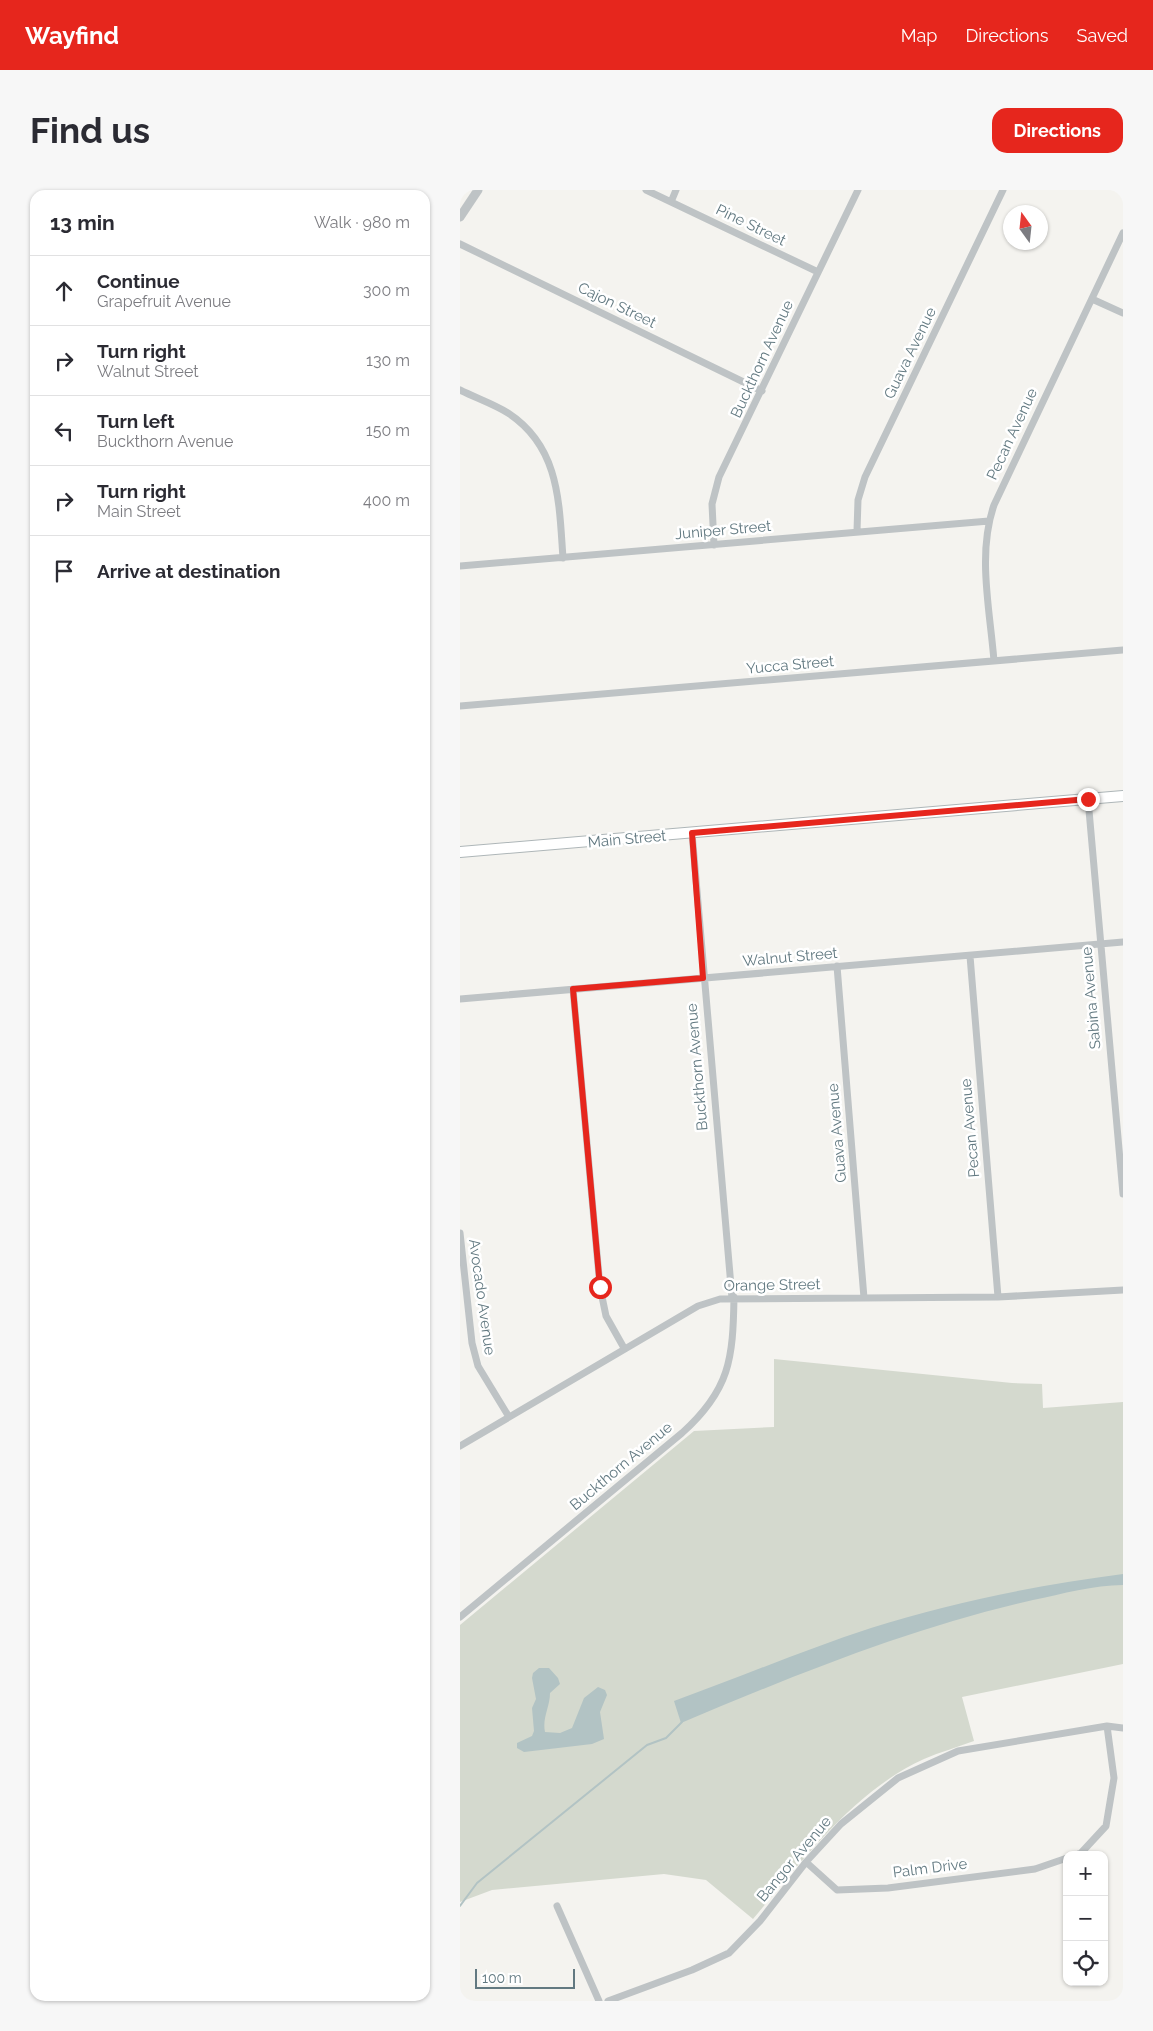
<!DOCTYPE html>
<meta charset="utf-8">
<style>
:root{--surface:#fff;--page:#f7f7f7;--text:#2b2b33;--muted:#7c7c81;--line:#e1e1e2;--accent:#e6261d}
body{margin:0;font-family:Raleway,sans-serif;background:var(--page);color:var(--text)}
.controls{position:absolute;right:15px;bottom:15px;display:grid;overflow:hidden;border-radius:10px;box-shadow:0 1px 4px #0004}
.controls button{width:45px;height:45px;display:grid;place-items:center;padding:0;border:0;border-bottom:1px solid var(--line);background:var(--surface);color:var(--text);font:25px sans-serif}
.compass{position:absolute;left:543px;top:15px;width:45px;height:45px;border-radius:50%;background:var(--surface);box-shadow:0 1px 4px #0004;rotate:345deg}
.scale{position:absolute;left:15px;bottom:12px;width:100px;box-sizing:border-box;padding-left:5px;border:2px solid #627981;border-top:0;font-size:14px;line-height:18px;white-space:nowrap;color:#627981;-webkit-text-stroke:4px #fff;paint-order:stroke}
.stop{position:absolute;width:15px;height:15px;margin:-11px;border:4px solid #e6261d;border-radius:50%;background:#fff}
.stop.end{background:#e6261d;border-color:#fff;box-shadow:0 1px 5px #0008}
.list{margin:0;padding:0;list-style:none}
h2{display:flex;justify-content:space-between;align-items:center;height:65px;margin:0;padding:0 20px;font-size:21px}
h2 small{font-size:16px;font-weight:400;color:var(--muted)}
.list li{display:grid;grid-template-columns:32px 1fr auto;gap:15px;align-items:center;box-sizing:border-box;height:70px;padding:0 20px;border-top:1px solid var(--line)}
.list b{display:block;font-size:19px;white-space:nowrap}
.list p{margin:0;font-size:16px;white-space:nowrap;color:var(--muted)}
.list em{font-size:16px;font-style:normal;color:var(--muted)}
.icon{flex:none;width:28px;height:28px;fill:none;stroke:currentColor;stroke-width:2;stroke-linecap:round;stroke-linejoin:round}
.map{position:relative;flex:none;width:663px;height:1811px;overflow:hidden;border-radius:15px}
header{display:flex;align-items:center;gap:30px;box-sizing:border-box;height:70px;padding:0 25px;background:var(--accent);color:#fff}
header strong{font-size:24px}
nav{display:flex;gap:28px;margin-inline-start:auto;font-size:18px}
.intro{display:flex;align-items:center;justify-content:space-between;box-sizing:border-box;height:120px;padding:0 30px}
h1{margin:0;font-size:35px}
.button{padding:12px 22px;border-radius:15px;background:var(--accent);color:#fff;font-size:18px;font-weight:700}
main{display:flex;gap:30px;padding:0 30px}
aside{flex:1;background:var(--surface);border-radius:15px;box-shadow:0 1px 4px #0004}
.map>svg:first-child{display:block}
.green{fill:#d4d9ce}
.water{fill:#b2c3c4}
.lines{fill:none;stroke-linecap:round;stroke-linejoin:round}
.stream{stroke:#b2c3c4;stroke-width:2}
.secondary-casing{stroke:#aeb6b8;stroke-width:12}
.minor{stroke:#bec3c5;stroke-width:7}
.tertiary{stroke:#bec3c5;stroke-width:9}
.secondary{stroke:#fff;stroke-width:10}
.route{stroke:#e6261d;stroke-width:6}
.labels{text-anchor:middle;stroke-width:5;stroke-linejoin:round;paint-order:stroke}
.street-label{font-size:15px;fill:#627981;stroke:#fff}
</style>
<header>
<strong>Wayfind</strong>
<nav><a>Map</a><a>Directions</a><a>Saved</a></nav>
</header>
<div class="intro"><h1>Find us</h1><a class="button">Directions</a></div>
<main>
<aside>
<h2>13 min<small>Walk · 980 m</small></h2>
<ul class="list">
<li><svg class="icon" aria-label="ahead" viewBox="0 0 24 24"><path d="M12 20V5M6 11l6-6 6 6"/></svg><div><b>Continue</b><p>Grapefruit Avenue</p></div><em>300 m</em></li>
<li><svg class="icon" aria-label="right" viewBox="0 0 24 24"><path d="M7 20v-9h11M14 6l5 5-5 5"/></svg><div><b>Turn right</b><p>Walnut Street</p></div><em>130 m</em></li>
<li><svg class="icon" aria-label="left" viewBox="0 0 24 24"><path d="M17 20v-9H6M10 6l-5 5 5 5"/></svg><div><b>Turn left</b><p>Buckthorn Avenue</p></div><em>150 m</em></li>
<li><svg class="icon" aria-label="right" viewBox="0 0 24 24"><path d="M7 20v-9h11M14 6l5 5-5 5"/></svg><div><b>Turn right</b><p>Main Street</p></div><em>400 m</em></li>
<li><svg class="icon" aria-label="arrive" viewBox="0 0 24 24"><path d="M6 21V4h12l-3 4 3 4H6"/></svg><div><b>Arrive at destination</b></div></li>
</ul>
</aside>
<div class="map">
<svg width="663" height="1811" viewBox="0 0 663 1811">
<rect width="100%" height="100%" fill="#f4f3ef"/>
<!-- green -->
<path class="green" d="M314,1169L552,1193L582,1194L583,1218L663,1212V1474L502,1507L514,1551C498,1557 480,1562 464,1569C395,1600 341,1672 293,1729L246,1690L204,1684L32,1700L0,1712V1435L234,1241L314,1237Z"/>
<!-- water -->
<path class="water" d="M663,1384V1395C634,1395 602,1404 573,1410C452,1437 335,1485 221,1533L214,1511C280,1487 344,1460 411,1438C493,1412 578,1395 663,1384Z
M79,1478H89L98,1488L100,1494L90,1503C90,1517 82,1528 85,1542L100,1543L112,1538L124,1508L138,1497L145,1500L147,1505L140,1522L144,1549L132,1554L64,1562L57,1558V1553L72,1546L74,1541L72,1518L76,1509L72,1488L73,1483Z"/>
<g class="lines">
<!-- stream -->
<path class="stream" d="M0,1716L17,1693L187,1555L206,1548L222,1532"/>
<defs>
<path id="secondary" d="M0,662L663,606"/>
</defs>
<!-- secondary casing -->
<use href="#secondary" class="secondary-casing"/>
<!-- minor -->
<path class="minor" d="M186,0L358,82
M211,12L216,0
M0,54L302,201
M632,109L663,123
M0,200C16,208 34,214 48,223C100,257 99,313 103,368
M397,341L398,310L405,287L543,0
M254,355L252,314L259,287L398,0
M0,376L529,331
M534,471C530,420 517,364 534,315L663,43
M0,516L663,460
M628,609L663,1004
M232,643L272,1108
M510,766L538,1107
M377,776L404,1108
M113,799L140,1097L146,1126L164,1158
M0,809L663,752
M0,1043L12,1153L18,1176L49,1227
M0,1256L238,1116L260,1109L538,1107L663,1100
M0,1427L222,1243C270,1200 273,1169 274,1107
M616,1665L621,1663L646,1636L654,1588L647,1536
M346,1672L377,1700L428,1698L575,1679L607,1668
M97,1716L139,1811
M148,1811L232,1780L269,1763L300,1731L346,1672L381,1634L438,1588L498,1561L647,1536L663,1538"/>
<!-- tertiary -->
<path class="tertiary" d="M0,27L18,0"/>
<!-- secondary -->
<use href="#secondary" class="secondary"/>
</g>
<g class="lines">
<!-- route -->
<path class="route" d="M140,1097L113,799L243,788L232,643L628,609"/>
</g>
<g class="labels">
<!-- street labels -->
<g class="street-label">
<text transform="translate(291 35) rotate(26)" y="5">Pine Street</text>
<text transform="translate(157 115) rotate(26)" y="5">Cajon Street</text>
<text transform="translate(450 163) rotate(-64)" y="5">Guava Avenue</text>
<text transform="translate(302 169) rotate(-65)" y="5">Buckthorn Avenue</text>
<text transform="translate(552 244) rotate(-65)" y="5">Pecan Avenue</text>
<text transform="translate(263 340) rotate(-5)" y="5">Juniper Street</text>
<text transform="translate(330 475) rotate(-5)" y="5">Yucca Street</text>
<text transform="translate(167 649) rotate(-5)" y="5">Main Street</text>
<text transform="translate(330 767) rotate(-5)" y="5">Walnut Street</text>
<text transform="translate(631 808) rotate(-95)" y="5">Sabina Avenue</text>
<text transform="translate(237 877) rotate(-95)" y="5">Buckthorn Avenue</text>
<text transform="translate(510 938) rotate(-95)" y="5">Pecan Avenue</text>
<text transform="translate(377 943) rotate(-95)" y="5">Guava Avenue</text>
<text transform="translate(312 1095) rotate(-1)" y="5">Orange Street</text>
<text transform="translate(22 1107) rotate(82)" y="5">Avocado Avenue</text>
<text transform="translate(161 1276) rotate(-40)" y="5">Buckthorn Avenue</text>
<text transform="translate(334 1669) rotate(-50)" y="5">Bangor Avenue</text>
<text transform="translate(470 1678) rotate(-7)" y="5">Palm Drive</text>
</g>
</g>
</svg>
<div class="controls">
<button>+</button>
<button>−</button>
<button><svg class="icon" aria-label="locate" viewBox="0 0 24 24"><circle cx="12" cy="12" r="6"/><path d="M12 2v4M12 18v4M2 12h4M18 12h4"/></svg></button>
</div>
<svg class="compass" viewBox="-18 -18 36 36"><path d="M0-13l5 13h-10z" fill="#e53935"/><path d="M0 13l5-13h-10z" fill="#7c7c81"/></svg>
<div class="scale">100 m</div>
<div class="stop" style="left:140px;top:1097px"></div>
<div class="stop end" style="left:628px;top:609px"></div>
</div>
</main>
